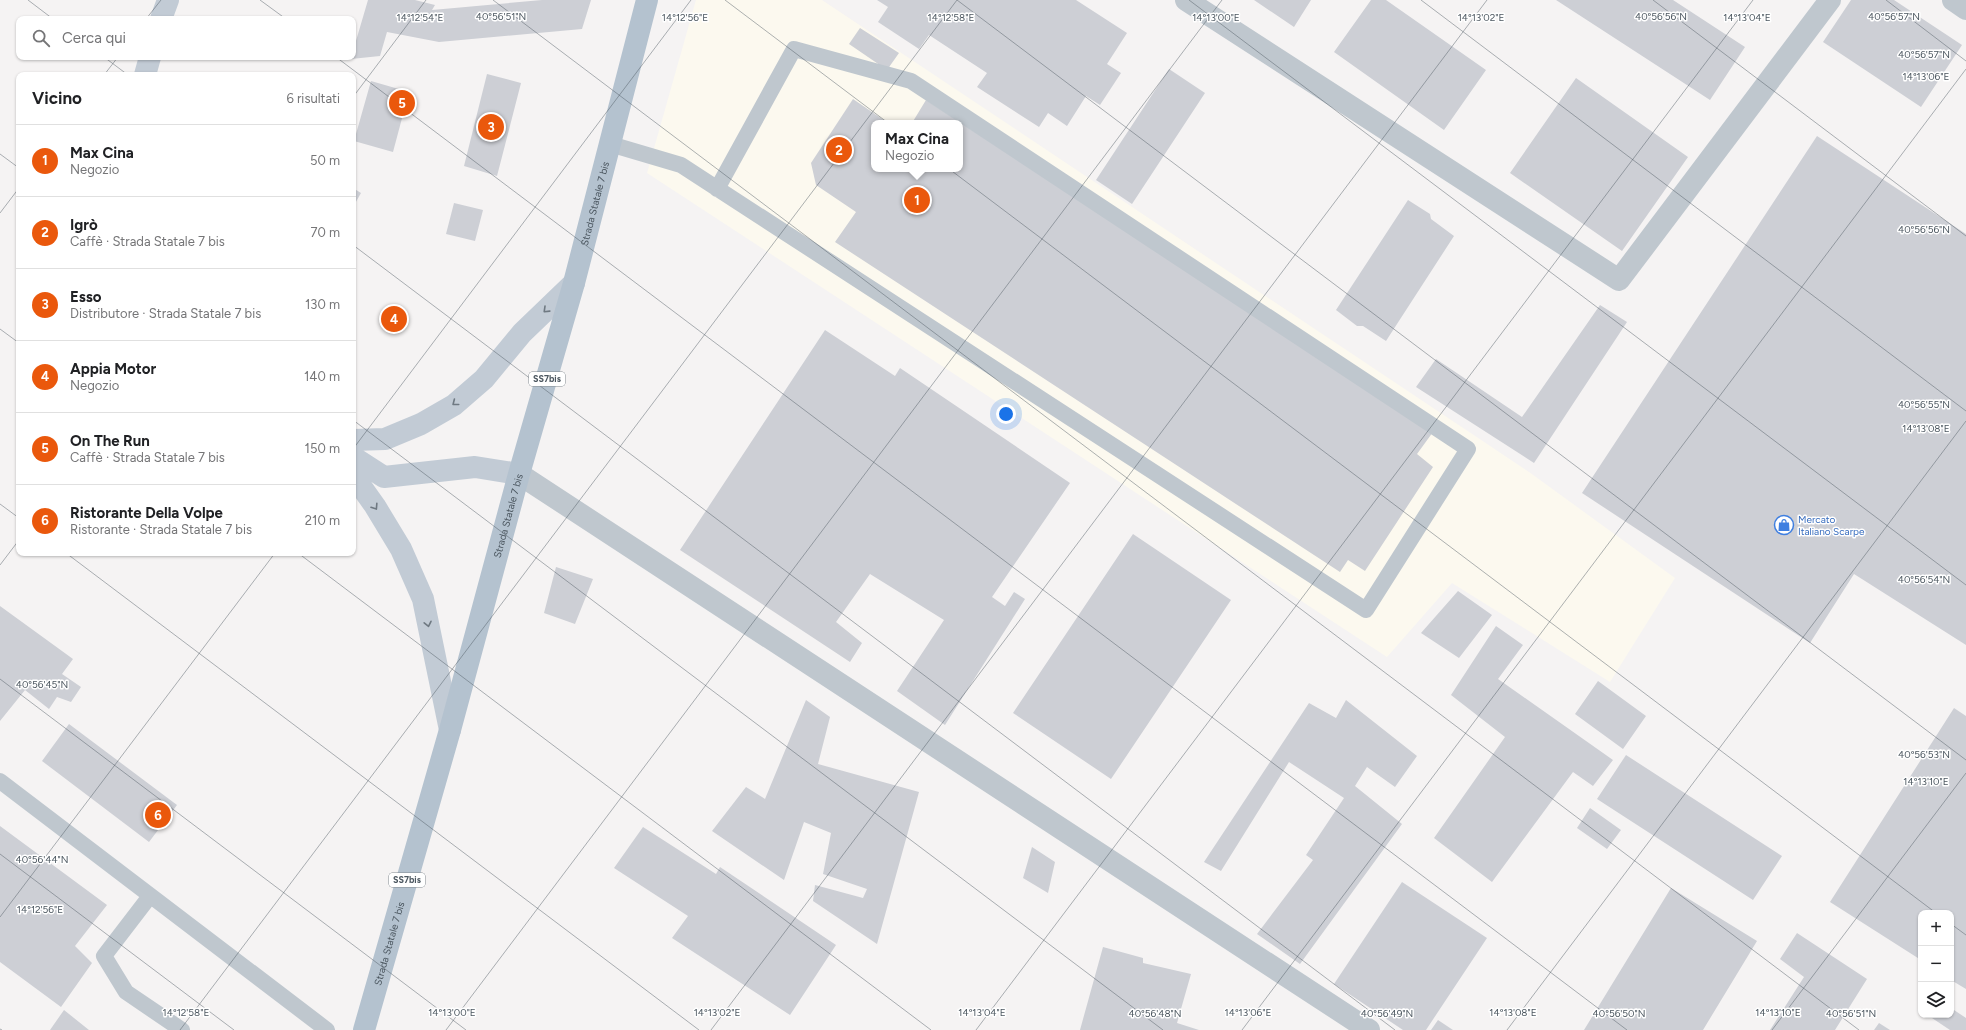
<!DOCTYPE html>
<html lang="it">
<meta charset="utf-8">
<style>
:root{--surface:#fff;--page:#f2f2f2;--text:#202124;--muted:#757577;--line:#e0e0e0;--accent:#ea580c}
body{margin:0;font-family:Figtree,sans-serif;background:var(--page);color:var(--text)}
.controls{position:absolute;right:12px;bottom:12px;display:grid;overflow:hidden;border-radius:8px;box-shadow:0 1px 3px #0004}
.controls button{width:36px;height:36px;display:grid;place-items:center;padding:0;border:0;border-bottom:1px solid var(--line);background:var(--surface);color:var(--text);font:20px sans-serif}
.you{position:absolute;left:1006px;top:414px;width:14px;height:14px;margin:-10px;border:3px solid #fff;border-radius:50%;background:#1a73e8;box-shadow:0 0 0 6px #1a73e833}
.badge{display:grid;place-items:center;width:26px;height:26px;border-radius:50%;background:var(--accent);color:#fff;font-size:13px;font-weight:700}
.pin{position:absolute;translate:-50% -50%;border:2px solid #fff;box-shadow:0 1px 4px #0006}
.popup{position:absolute;left:871px;top:120px;width:92px;height:52px;box-sizing:border-box;display:grid;place-content:center;border-radius:8px;background:var(--surface);filter:drop-shadow(0 1px 3px #0005);font-size:13px;white-space:nowrap;color:var(--muted)}
.popup b{font-size:15px;color:var(--text)}
.popup::after{content:'';position:absolute;left:50%;top:100%;margin-left:-8px;border:8px solid transparent;border-top-color:var(--surface)}
.list{margin:0;padding:0;list-style:none}
h2{display:flex;justify-content:space-between;align-items:center;height:52px;margin:0;padding:0 16px;font-size:17px}
h2 small{font-size:13px;font-weight:400;color:var(--muted)}
.list li{display:grid;grid-template-columns:26px 1fr auto;gap:12px;align-items:center;box-sizing:border-box;height:72px;padding:0 16px;border-top:1px solid var(--line)}
.list b{display:block;font-size:15px;white-space:nowrap}
.list p{margin:0;font-size:13px;white-space:nowrap;color:var(--muted)}
.list em{font-size:13px;font-style:normal;color:var(--muted)}
.icon{flex:none;width:22px;height:22px;fill:none;stroke:currentColor;stroke-width:2;stroke-linecap:round;stroke-linejoin:round}
.map{position:relative;flex:none;width:1966px;height:1030px;overflow:hidden}
.search{position:absolute;background:var(--surface);box-shadow:0 1px 3px #0004;left:16px;top:16px;width:340px;height:44px;display:flex;align-items:center;gap:10px;box-sizing:border-box;padding:0 14px;border-radius:8px;color:var(--muted);font-size:15px}
.panel{position:absolute;background:var(--surface);box-shadow:0 1px 3px #0004;left:16px;top:72px;width:340px;height:484px;border-radius:8px}
.map>svg:first-child{display:block}
.commercial{fill:#fcf9ef;fill-rule:evenodd}
.building{fill:#cdcfd5}
.lines{fill:none;stroke-linecap:round;stroke-linejoin:round}
.lane{stroke:#bfc7ce;stroke-width:16}
.street{stroke:#bfc7ce;stroke-width:22}
.secondary{stroke:#c2cbd5;stroke-width:22}
.primary{stroke:#b4c2cf;stroke-width:22}
.oneway{stroke:#6f7982}
.ticks{fill:none;stroke:#4b565f;stroke-width:1;stroke-opacity:0.45}
.labels{text-anchor:middle;stroke-width:3;stroke-linejoin:round;paint-order:stroke}
.shield{fill:#fff;stroke:#81898f;stroke-width:1}
.shield-label{font-size:9px;font-weight:bold;fill:#4b565f}
.street-label{font-size:10px;fill:#4b565f;stroke:#fff}
.shop-label{font-size:10px;fill:#366cbe;stroke:#fff;text-anchor:start}
.ticks-label{font-size:10px;text-anchor:middle;fill:#4b565f;stroke:#fff;stroke-width:3;stroke-linejoin:round;paint-order:stroke}
</style>
<div class="map">
<svg width="1966" height="1030" viewBox="0 0 1966 1030">
<rect width="100%" height="100%" fill="#f5f3f3"/>
<!-- commercial -->
<path class="commercial" d="M696,0H822L1529,472L1675,578L1610,682L1452,583L1387,657L647,173ZM874,123H960V169H874Z"/>
<!-- building -->
<path class="building" d="M368,0H415L435,5L432,10L542,0H591L582,29L439,42L387,32L380,56L351,59L353,57V51Z
M877,0H1076L1127,33L1107,64L1121,73L1100,105L1086,96L1067,126L1048,113L1039,127L977,87L987,73L929,35L919,49L878,22L888,7Z
M1254,0H1311L1294,27Z
M1371,0H1386L1486,70L1444,130L1334,52Z
M1556,0H1673L1745,47L1710,100Z
M1851,0H1894L1962,45L1921,107L1823,42Z
M860,28L899,53L887,70L849,44Z
M1169,69L1205,93L1132,204L1096,180Z
M487,74L521,83L497,176L464,166Z
M1576,78L1688,157L1622,251L1510,173Z
M371,81L409,92L393,152L354,141Z
M853,99L888,123H874V169H960V123H912L926,100L1433,432L1417,454L1433,467L1365,571L1348,560L1340,572L835,242L856,212L816,185L811,163Z
M1817,136L1966,234V645L1854,574L1810,643L1582,493Z
M353,188L361,193L353,207Z
M1408,200L1430,214L1431,219L1454,236L1386,341L1363,326H1357L1336,310Z
M454,203L483,210L475,241L446,234Z
M1600,305L1627,322L1534,463L1416,387L1436,359L1522,417Z
M825,330L895,376L900,368L1070,483L992,597L1005,606L1014,592L1025,599L945,725L897,691L944,620L870,574L836,622L862,643L850,662L680,550Z
M1133,534L1231,600L1111,779L1013,713Z
M556,567L593,579L575,624L544,613Z
M1458,591L1492,615L1459,658L1421,633Z
M0,606L73,659L62,674L81,687L71,702L57,697L49,709L25,690L0,721Z
M1496,626L1523,645L1498,679L1613,760L1593,786L1573,772L1492,882L1434,838L1505,737L1451,695Z
M1598,681L1646,716L1623,749L1575,714Z
M806,700L830,717L818,764L919,792L877,944L813,901L815,885L863,898L867,889L823,874L831,833L804,822L784,880L712,831L746,787L765,799Z
M1346,700L1417,756L1395,787L1367,767L1355,786L1402,824L1300,964L1257,934L1313,860L1306,855L1344,798L1289,762L1221,871L1204,862L1309,703L1336,718Z
M1954,708L1966,716V989L1951,980V913H1921V960L1830,902Z
M69,724L177,805L149,842L42,761Z
M1626,755L1782,856L1753,900L1597,799Z
M1590,808L1621,830L1607,849L1577,828Z
M0,826L107,905L75,946L92,963L61,1007L0,962Z
M643,827L716,874L720,867L836,945L790,1015L672,938L688,916L614,868Z
M1032,847L1055,862L1048,893L1023,878Z
M1402,882L1487,938L1426,1030H1403L1334,984Z
M1671,888L1757,941L1703,1030H1584Z
M1797,933L1867,979L1835,1030H1770L1804,977L1780,959Z
M1103,947L1143,958V963L1191,974L1177,1023L1199,1030H1080Z
M1951,1008L1966,1018V1030H1950L1932,1018L1934,1015H1951Z
M64,1010L89,1030H50Z
M1438,1020L1453,1030H1431Z
M1879,1023L1890,1030H1874Z"/>
<g class="lines">
<!-- lane -->
<path class="lane" d="M610,144L681,165L1366,610L1468,449L911,81L794,49L717,189
M0,781L327,1030
M150,896L104,956L126,992L182,1030"/>
<!-- street -->
<path class="street" d="M1186,0L1619,280L1830,0
M1953,0L1966,9
M519,474L1369,1030"/>
<!-- secondary -->
<path class="secondary" d="M161,19L168,0
M145,75L150,57
M353,440L385,439L421,424L454,405L484,379L522,333L574,283
M353,457L384,477L475,467L519,474
M353,475L375,506L401,549L423,599L450,730"/>
<!-- primary -->
<path class="primary" id="s1" d="M364,1030L450,730L519,474L574,283L647,0"/>
</g>
<!-- one-way arrows -->
<defs><path id="oneway-chevron" d="M-2-3.5L2.5 0L-2 3.5" fill="none" stroke-width="1.6" stroke-linecap="round" stroke-linejoin="round"/></defs>
<g class="oneway">
<use href="#oneway-chevron" transform="translate(546 310) rotate(136)"/>
<use href="#oneway-chevron" transform="translate(455 403) rotate(142)"/>
<use href="#oneway-chevron" transform="translate(375 507) rotate(57)"/>
<use href="#oneway-chevron" transform="translate(428 624) rotate(78)"/>
</g>
<!-- ticks -->
<path class="ticks" d="M28,0L53,19M260,0L286,19M493,0L1859,1030M725,0L1936,913M957,0L1966,760M1189,0L1966,585M1421,0L1966,411M1653,0L1966,236M1886,0L1966,61M146,19L161,0M104,57L128,75M336,57L1627,1030M104,75L118,57M353,97L426,0M0,154L19,168M0,213L19,188M353,245L1395,1030M0,329L19,343M353,420L1163,1030M353,449L691,0M0,504L19,518M66,553L699,1030M298,553L931,1030M0,565L19,540M0,679L466,1030M0,854L234,1030M0,917L275,553M1951,924L1966,935M0,1029L2,1030M180,1030L957,0M446,1030L1222,0M711,1030L1487,0M976,1030L1753,0M1242,1030L1966,69M1507,1030L1966,421M1772,1030L1966,773"/>
<!-- icons -->
<defs>
<symbol id="shop-ring" viewBox="-11 -11 22 22"><circle r="9.5" fill="#fff" stroke="#3f7fe0" stroke-width="1.5"/><path d="M-5-2.5h2.3a2.7 3.5 0 0 1 5.4 0H5L5.5 6h-11ZM-1.5-2.5h3a1.5 2.3 0 0 0-3 0Z" fill="#3f7fe0"/></symbol>
</defs>
<g fill-rule="evenodd">
<use href="#shop-ring" x="1773" y="514" width="22" height="22"/>
</g>
<g class="labels">
<!-- shield labels -->
<g class="shield">
<rect x="529" y="372" width="36" height="14" rx="3"/>
<rect x="389" y="873" width="36" height="14" rx="3"/>
</g>
<g class="shield-label">
<text x="547" y="382">SS7bis</text>
<text x="407" y="883">SS7bis</text>
</g>
<!-- street labels -->
<g class="street-label">
<text dy="4" stroke="none"><textPath href="#s1" startOffset="858">Strada Statale 7 bis</textPath></text>
<text dy="4" stroke="none"><textPath href="#s1" startOffset="534">Strada Statale 7 bis</textPath></text>
<text dy="4" stroke="none"><textPath href="#s1" startOffset="90">Strada Statale 7 bis</textPath></text>
</g>
<!-- shop labels -->
<g class="shop-label">
<text x="1798" y="523">Mercato<tspan x="1798" dy="12">Italiano Scarpe</tspan></text>
</g>
</g>
<g class="ticks-label">
<text x="1661" y="20">40°56'56"N</text>
<text x="1894" y="20">40°56'57"N</text>
<text x="501" y="20">40°56'51"N</text>
<text x="420" y="21">14°12'54"E</text>
<text x="685" y="21">14°12'56"E</text>
<text x="951" y="21">14°12'58"E</text>
<text x="1216" y="21">14°13'00"E</text>
<text x="1481" y="21">14°13'02"E</text>
<text x="1747" y="21">14°13'04"E</text>
<text x="1924" y="58">40°56'57"N</text>
<text x="1926" y="80">14°13'06"E</text>
<text x="1924" y="233">40°56'56"N</text>
<text x="1924" y="408">40°56'55"N</text>
<text x="1926" y="432">14°13'08"E</text>
<text x="1924" y="583">40°56'54"N</text>
<text x="42" y="688">40°56'45"N</text>
<text x="1924" y="758">40°56'53"N</text>
<text x="1926" y="785">14°13'10"E</text>
<text x="42" y="863">40°56'44"N</text>
<text x="40" y="913">14°12'56"E</text>
<text x="186" y="1016">14°12'58"E</text>
<text x="452" y="1016">14°13'00"E</text>
<text x="717" y="1016">14°13'02"E</text>
<text x="982" y="1016">14°13'04"E</text>
<text x="1248" y="1016">14°13'06"E</text>
<text x="1513" y="1016">14°13'08"E</text>
<text x="1778" y="1016">14°13'10"E</text>
<text x="1155" y="1017">40°56'48"N</text>
<text x="1387" y="1017">40°56'49"N</text>
<text x="1619" y="1017">40°56'50"N</text>
<text x="1851" y="1017">40°56'51"N</text>
</g>
</svg>
<div class="controls">
<button>+</button>
<button>−</button>
<button><svg class="icon" aria-label="layers" viewBox="0 0 24 24"><path d="M12 4l9 5-9 5-9-5zM3 14l9 5 9-5"/></svg></button>
</div>
<div class="you"></div>
<div class="pin badge" style="left:917px;top:200px">1</div>
<div class="popup"><b>Max Cina</b>Negozio</div>
<div class="pin badge" style="left:839px;top:150px">2</div>
<div class="pin badge" style="left:491px;top:127px">3</div>
<div class="pin badge" style="left:394px;top:319px">4</div>
<div class="pin badge" style="left:402px;top:103px">5</div>
<div class="pin badge" style="left:158px;top:815px">6</div>
<div class="search"><svg class="icon" aria-label="search" viewBox="0 0 24 24"><circle cx="10" cy="10" r="6"/><path d="M15 15l6 6"/></svg>Cerca qui</div>
<section class="panel">
<h2>Vicino<small>6 risultati</small></h2>
<ul class="list">
<li><span class="badge">1</span><div><b>Max Cina</b><p>Negozio</p></div><em>50 m</em></li>
<li><span class="badge">2</span><div><b>Igrò</b><p>Caffè · Strada Statale 7 bis</p></div><em>70 m</em></li>
<li><span class="badge">3</span><div><b>Esso</b><p>Distributore · Strada Statale 7 bis</p></div><em>130 m</em></li>
<li><span class="badge">4</span><div><b>Appia Motor</b><p>Negozio</p></div><em>140 m</em></li>
<li><span class="badge">5</span><div><b>On The Run</b><p>Caffè · Strada Statale 7 bis</p></div><em>150 m</em></li>
<li><span class="badge">6</span><div><b>Ristorante Della Volpe</b><p>Ristorante · Strada Statale 7 bis</p></div><em>210 m</em></li>
</ul>
</section>
</div>
